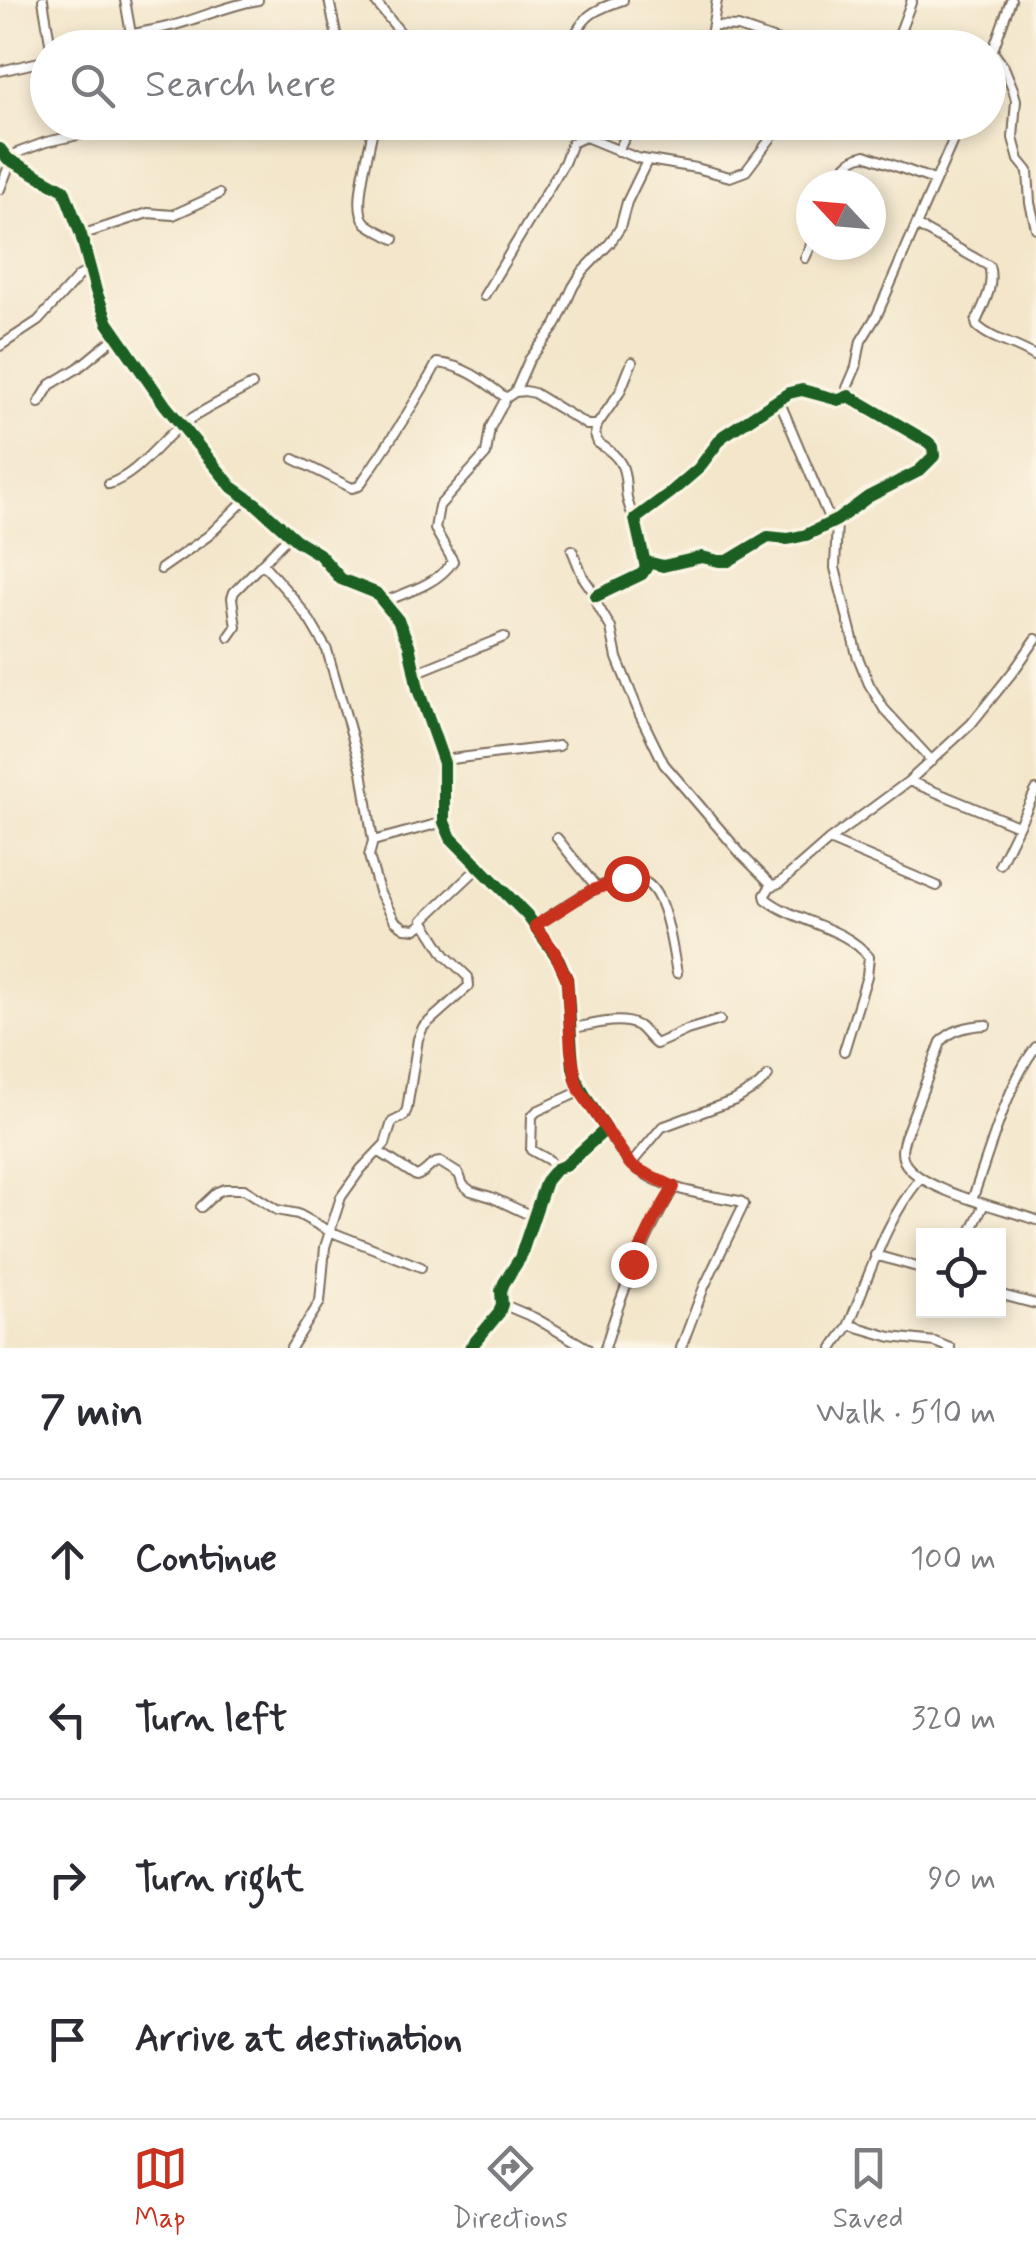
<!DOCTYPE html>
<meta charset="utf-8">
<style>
:root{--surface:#fff;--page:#f7f7f7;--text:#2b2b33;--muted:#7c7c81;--line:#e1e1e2;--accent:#c8321e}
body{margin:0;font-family:Mynerve,sans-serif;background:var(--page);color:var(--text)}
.controls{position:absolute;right:30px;bottom:30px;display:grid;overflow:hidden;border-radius:0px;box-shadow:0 5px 15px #0003}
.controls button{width:90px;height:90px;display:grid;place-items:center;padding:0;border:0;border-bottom:2px solid var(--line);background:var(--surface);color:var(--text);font:50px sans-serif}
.compass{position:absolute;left:796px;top:170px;width:90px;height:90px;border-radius:50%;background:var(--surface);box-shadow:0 5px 15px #0003;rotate:296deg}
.stop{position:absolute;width:30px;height:30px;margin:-22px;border:8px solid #c8321e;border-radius:50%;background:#fff}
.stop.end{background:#c8321e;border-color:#fff;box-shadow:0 2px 10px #0008}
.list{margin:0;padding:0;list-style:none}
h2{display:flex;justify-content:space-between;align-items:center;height:130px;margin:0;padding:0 40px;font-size:42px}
h2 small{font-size:32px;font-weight:400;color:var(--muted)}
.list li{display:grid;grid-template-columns:65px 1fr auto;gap:30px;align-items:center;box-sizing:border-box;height:160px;padding:0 40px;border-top:2px solid var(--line)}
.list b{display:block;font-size:38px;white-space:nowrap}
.list em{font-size:32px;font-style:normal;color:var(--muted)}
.icon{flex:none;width:55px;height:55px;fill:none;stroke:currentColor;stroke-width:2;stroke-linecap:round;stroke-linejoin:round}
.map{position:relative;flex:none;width:1036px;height:1348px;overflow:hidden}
.search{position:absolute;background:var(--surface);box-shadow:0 5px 15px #0003;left:30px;right:30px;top:30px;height:110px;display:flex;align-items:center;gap:25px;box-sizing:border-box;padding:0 35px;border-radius:55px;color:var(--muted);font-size:38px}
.sheet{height:770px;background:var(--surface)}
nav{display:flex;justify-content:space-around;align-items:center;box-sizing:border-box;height:140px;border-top:2px solid var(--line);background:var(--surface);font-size:28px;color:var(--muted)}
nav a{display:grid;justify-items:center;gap:5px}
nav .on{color:var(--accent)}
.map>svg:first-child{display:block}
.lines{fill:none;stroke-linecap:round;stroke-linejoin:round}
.street-casing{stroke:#7b6c5b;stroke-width:12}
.street{stroke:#fff;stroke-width:8}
.cycleway-casing{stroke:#fcf5e5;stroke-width:19}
.cycleway{stroke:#1b5e20;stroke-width:12}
.route{stroke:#c8321e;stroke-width:12}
</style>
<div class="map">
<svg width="1036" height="1348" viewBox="0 0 1036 1348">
<rect width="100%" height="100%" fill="#fcf5e5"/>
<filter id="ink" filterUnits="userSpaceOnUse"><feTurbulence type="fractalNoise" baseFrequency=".01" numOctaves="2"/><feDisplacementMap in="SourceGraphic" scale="20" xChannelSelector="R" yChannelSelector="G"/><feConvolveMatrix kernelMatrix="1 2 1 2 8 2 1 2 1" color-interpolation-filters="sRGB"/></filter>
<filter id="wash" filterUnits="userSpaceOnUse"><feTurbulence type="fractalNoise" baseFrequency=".0048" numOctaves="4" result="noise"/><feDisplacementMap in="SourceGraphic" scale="40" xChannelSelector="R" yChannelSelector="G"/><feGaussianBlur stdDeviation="2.25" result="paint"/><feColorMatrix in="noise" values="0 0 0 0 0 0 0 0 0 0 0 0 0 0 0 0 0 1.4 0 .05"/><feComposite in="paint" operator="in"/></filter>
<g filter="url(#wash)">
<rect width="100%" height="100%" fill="#f3e6cb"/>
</g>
<g filter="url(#ink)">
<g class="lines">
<defs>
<path id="street" d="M43,0L51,48
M125,0L131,34
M329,0L336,33L342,48
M374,0L413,48
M713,26L738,27L799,48
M572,40L597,48
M83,48C112,36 144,33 175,25C203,17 229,5 258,0
M568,48C585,15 588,12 623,0
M709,48L717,0
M894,48L912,0
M994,53L1004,67L1013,89L1016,100L1013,138L1019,160L1028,171L1030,203L1036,228
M988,64L1011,0
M0,71L48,60
M374,122C372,144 350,209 366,223C373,229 385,234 394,239
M549,122L637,158L696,168L730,177L746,171L774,134L775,130L773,122
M0,149L8,159L64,190L81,235L96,291L108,323L165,405L232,487L256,504L296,540L319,554L341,579L376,593L398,620L409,645L418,689L444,763V822L451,838L527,915L559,960L567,979L573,1067C579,1091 594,1109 606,1129L566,1165L556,1169L546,1181L520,1258L504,1283L501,1291L502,1304L499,1313L470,1348
M618,151L633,122
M6,157L46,142L83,134L114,122
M835,185C841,170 848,159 865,155L934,180
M0,189L11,161
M916,225L989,266C995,285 984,304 976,322L977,326C993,341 1018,344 1036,357
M81,235L148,213L173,215L219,194
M805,258L811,245
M484,296L564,163L572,143L587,136
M0,346L38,321L79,276L92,269
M515,392L525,391L534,393L587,425H597L620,392L632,362
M849,396L847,388L856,367L861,341L877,315L961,122
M779,400L831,523
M39,403L50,385L78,368L117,336
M597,425L595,435L598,443C641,468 615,486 635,519
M294,459L352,488L359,486C387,446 414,406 437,363C464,365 485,382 506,398L515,392L529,360L556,325L573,287L583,271L610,243L620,228L627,202L647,161
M109,484C140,473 157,443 183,424C204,409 229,397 252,385
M837,520L835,568L857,655L869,684L884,709L932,761
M572,550L583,577L596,596L595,601L611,628L617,658L640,715L664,764L741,854L770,883V887
M263,564L293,598L310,621L327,650L362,771L373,841L369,856L379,891L395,921L405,928L416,929L423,923
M161,569L208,536L247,498
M596,596L642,574L646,568L635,519L670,493L698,469L723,436L789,393L802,390L839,400L849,396L928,442L933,447L934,456L919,471L868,497L837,520L806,535L788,539L768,537L728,561H719L702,557L663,566L647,562
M383,602C408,592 438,584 453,561L435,529L439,506L486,454L490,428L506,398
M229,637L236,627L232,598L234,592L290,535
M415,673L504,637
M444,763L451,759L559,746
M909,781L1018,826
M557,838L597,888
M829,840L937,886
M373,841L444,822
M1000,864L1036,790
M535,926C559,911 621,862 648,884C667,899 672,949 677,973
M986,1025C969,1026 952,1029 941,1042L905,1137C903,1145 900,1152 904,1161C919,1191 1004,1208 1036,1220
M569,1029C588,1026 620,1015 638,1026C645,1031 649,1039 656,1044L687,1030L720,1020
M844,1051L867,976L869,957C844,926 797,923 766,899L765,895L770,887L781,882L829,840L909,781L971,724L1015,669L1036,639
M606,1129C615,1141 623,1158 635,1167C662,1190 706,1195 740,1201L744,1204L704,1287L681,1348
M378,1151L416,1176C426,1174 430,1162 440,1162L459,1174L463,1185L471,1191L491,1197L532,1216
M631,1164L662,1127L735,1100L758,1086L768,1076
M556,1169L549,1160L531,1150L532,1116L537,1111L581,1091
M972,1200C988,1156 1008,1082 1036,1047
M201,1207L217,1192L225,1189H244L277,1210L298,1214L329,1231L421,1267
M969,1236L984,1204
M875,1255L924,1269
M998,1294L1036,1304
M502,1304L535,1318L587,1348
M850,1325L891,1337L935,1342L950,1348
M291,1348L320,1302L325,1247L341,1197L361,1169L385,1144L392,1122L404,1116L407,1109L418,1039L423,1027L469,986L468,977L445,955L423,920L480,866
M605,1348C622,1289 643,1240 674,1187
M833,1348C838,1339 847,1330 850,1322C871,1271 885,1221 920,1179"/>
</defs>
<!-- street casing -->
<use href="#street" class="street-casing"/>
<!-- street -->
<use href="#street" class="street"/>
<defs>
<path id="cycleway" d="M0,149L8,159L64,190L81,235L96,291L108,323L165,405L232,487L256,504L296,540L319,554L341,579L376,593L398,620L409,645L418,689L444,763V822L451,838L527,915L559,960L567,979L573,1067C579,1091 594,1109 606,1129L566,1165L556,1169L546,1181L520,1258L504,1283L501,1291L502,1304L499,1313L470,1348
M596,596L642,574L646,568L635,519L670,493L698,469L723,436L789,393L802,390L839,400L849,396L928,442L933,447L934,456L919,471L868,497L837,520L806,535L788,539L768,537L728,561H719L702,557L663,566L647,562"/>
</defs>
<!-- cycleway casing -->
<use href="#cycleway" class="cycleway-casing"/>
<!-- cycleway -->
<use href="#cycleway" class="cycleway"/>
</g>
</g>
<g class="lines" filter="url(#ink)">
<!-- route -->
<path class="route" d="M626,878L590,891L535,926L554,951L567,979L571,1050L576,1080L580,1091L630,1164L639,1170L674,1187L654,1220L633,1264"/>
</g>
</svg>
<div class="controls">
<button><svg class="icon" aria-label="locate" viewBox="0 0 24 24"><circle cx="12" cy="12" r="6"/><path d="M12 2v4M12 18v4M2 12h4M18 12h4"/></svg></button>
</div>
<svg class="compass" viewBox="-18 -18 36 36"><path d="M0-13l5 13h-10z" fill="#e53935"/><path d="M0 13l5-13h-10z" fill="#7c7c81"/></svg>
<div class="stop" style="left:626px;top:878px"></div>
<div class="stop end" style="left:633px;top:1264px"></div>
<div class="search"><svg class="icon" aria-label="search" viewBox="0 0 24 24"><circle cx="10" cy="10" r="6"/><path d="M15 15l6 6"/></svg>Search here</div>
</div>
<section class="sheet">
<h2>7 min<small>Walk · 510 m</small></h2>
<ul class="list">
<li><svg class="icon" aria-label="ahead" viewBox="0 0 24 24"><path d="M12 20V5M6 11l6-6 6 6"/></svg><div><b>Continue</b></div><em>100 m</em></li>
<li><svg class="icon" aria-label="left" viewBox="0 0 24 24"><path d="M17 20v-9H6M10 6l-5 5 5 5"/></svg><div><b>Turn left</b></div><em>320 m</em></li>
<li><svg class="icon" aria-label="right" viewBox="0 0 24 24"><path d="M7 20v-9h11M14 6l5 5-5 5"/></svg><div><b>Turn right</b></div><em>90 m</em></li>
<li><svg class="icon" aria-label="arrive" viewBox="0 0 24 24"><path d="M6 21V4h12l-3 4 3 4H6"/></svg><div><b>Arrive at destination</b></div></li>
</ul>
</section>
<nav>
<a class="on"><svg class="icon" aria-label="map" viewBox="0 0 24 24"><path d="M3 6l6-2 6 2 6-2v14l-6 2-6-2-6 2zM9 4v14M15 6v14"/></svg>Map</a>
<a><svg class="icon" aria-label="directions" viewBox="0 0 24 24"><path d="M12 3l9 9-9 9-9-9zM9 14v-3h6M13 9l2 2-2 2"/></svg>Directions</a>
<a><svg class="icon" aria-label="saved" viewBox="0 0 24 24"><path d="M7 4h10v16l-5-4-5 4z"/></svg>Saved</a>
</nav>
